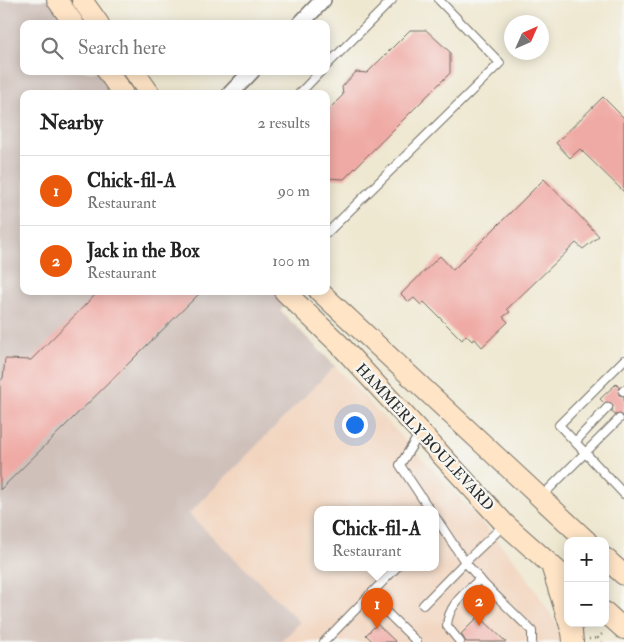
<!DOCTYPE html>
<meta charset="utf-8">
<style>
:root{--surface:#fff;--page:#f2f2f2;--text:#222;--muted:#767676;--line:#e0e0e0;--accent:#ea580c}
body{margin:0;font-family:"IM FELL Double Pica",serif;background:var(--page);color:var(--text)}
.controls{position:absolute;right:15px;bottom:15px;display:grid;overflow:hidden;border-radius:10px;box-shadow:0 2px 12px #0003}
.controls button{width:45px;height:45px;display:grid;place-items:center;padding:0;border:0;border-bottom:1px solid var(--line);background:var(--surface);color:var(--text);font:25px sans-serif}
.compass{position:absolute;left:504px;top:15px;width:45px;height:45px;border-radius:50%;background:var(--surface);box-shadow:0 2px 12px #0003;rotate:45deg}
.you{position:absolute;left:354px;top:424px;width:18px;height:18px;margin:-12px;border:4px solid #fff;border-radius:50%;background:#1a73e8;box-shadow:0 0 0 8px #1a73e833}
.badge{display:grid;place-items:center;width:32px;height:32px;border-radius:50%;background:var(--accent);color:#fff;font-size:16px;font-weight:700}
.pin{position:absolute;translate:-50% -41px;filter:drop-shadow(0 1px 2px #0008)}
.pin::after{content:'';position:absolute;top:26px;width:18px;height:15px;background:inherit;clip-path:polygon(0 0,100% 0,50% 100%)}
.popup{position:absolute;left:314px;top:506px;width:125px;height:65px;box-sizing:border-box;display:grid;place-content:center;border-radius:10px;background:var(--surface);filter:drop-shadow(0 1px 4px #0005);font-size:16px;white-space:nowrap;color:var(--muted)}
.popup b{font-size:19px;color:var(--text)}
.popup::after{content:'';position:absolute;left:50%;top:100%;margin-left:-10px;border:10px solid transparent;border-top-color:var(--surface)}
.list{margin:0;padding:0;list-style:none}
h2{display:flex;justify-content:space-between;align-items:center;height:65px;margin:0;padding:0 20px;font-size:21px}
h2 small{font-size:16px;font-weight:400;color:var(--muted)}
.list li{display:grid;grid-template-columns:32px 1fr auto;gap:15px;align-items:center;box-sizing:border-box;height:70px;padding:0 20px;border-top:1px solid var(--line)}
.list b{display:block;font-size:19px;white-space:nowrap}
.list p{margin:0;font-size:16px;white-space:nowrap;color:var(--muted)}
.list em{font-size:16px;font-style:normal;color:var(--muted)}
.icon{flex:none;width:28px;height:28px;fill:none;stroke:currentColor;stroke-width:2;stroke-linecap:round;stroke-linejoin:round}
.map{position:relative;flex:none;width:624px;height:642px;overflow:hidden}
.search{position:absolute;background:var(--surface);box-shadow:0 2px 12px #0003;left:20px;top:20px;width:310px;height:55px;display:flex;align-items:center;gap:12px;box-sizing:border-box;padding:0 18px;border-radius:10px;color:var(--muted);font-size:19px}
.panel{position:absolute;background:var(--surface);box-shadow:0 2px 12px #0003;left:20px;top:90px;width:310px;height:205px;border-radius:10px}
.map>svg:first-child{display:block}
.built{fill:#f2d4be;fill-rule:evenodd}
.industrial{fill:#cfc0ba}
.building{fill:#f0aaa5}
.lines{fill:none;stroke-linecap:round;stroke-linejoin:round}
.service-casing{stroke:#706d65;stroke-width:10}
.minor-casing{stroke:#706d65;stroke-width:18}
.secondary-casing{stroke:#706d65;stroke-width:22}
.path{stroke:#706d65;stroke-width:2.5;stroke-dasharray:1 4;stroke-linecap:butt}
.service{stroke:#fff;stroke-width:8}
.minor{stroke:#fff;stroke-width:15}
.secondary{stroke:#ffe4c6;stroke-width:20}
.labels{text-anchor:middle;stroke-width:4.5;stroke-linejoin:round;paint-order:stroke}
.street-label{font-size:15px;fill:#2b2b2b;stroke:#f6f6f2}
</style>
<div class="map">
<svg width="624" height="642" viewBox="0 0 624 642">
<rect width="100%" height="100%" fill="#f6f6f2"/>
<filter id="ink" filterUnits="userSpaceOnUse"><feTurbulence type="fractalNoise" baseFrequency=".02" numOctaves="2"/><feDisplacementMap in="SourceGraphic" scale="10" xChannelSelector="R" yChannelSelector="G"/><feConvolveMatrix kernelMatrix="1 2 1 2 8 2 1 2 1" color-interpolation-filters="sRGB"/></filter>
<filter id="wash" filterUnits="userSpaceOnUse"><feTurbulence type="fractalNoise" baseFrequency=".0096" numOctaves="4" result="noise"/><feDisplacementMap in="SourceGraphic" scale="20" xChannelSelector="R" yChannelSelector="G"/><feGaussianBlur stdDeviation="1.12" result="paint"/><feColorMatrix in="noise" values="0 0 0 0 0 0 0 0 0 0 0 0 0 0 0 0 0 1.4 0 .05"/><feComposite in="paint" operator="in"/></filter>
<g filter="url(#wash)">
<rect width="100%" height="100%" fill="#efe8d1"/>
<!-- built -->
<path class="built" d="M335,366L468,507L522,569L561,631L559,642H282L300,622L189,514ZM318,510H436V568H318Z"/>
<!-- industrial -->
<path class="industrial" d="M0,0H57L74,24H24V71H107L123,94H24V291H284L292,298L280,310L335,366L189,514L300,622L282,642H0Z"/>
<g id="blocks">
<!-- building -->
<path class="building" d="M410,30H426L450,52V73L344,179L326,178V112L343,95L342,87L356,72L367,73Z
M603,97L624,118V192L580,149L570,158L556,143Z
M544,179L599,236L583,249L576,243L507,309L510,312L503,317L508,322L482,347L475,339L472,341L466,335L462,340L424,302L421,305L414,298L409,302L401,294L440,256L453,270Z
M99,291H202L0,490V381L3,378L5,359L31,360Z
M616,384L619,387V395L624,396V417L620,414L615,415L612,411L613,406L611,403L607,402L604,403L600,399Z
M479,616L506,642H466L461,634Z
M377,624L396,642H373L366,635Z"/>
</g>
</g>
<g filter="url(#ink)">
<use href="#blocks" fill-opacity="0" stroke="#706d65" stroke-width="1"/>
<g class="lines">
<defs>
<path id="service" d="M326,66L392,0
M299,94L321,71
M326,234L500,63L439,0
M624,360L559,425L624,494
M623,391L624,390
M420,433L400,465L430,510
M575,442L608,407
M541,497L619,419
M436,518L465,562L485,585L532,631V642
M369,595L417,642
M423,605L465,562L505,524
M324,642L396,568
M460,642L447,626C448,605 465,593 480,579"/>
<path id="minor" d="M300,24L323,0
M230,94L252,71"/>
<path id="secondary" d="M57,0L74,24
M82,0L99,24
M107,71L123,94
M134,71L150,94
M284,291L339,344L505,524L568,580
M319,291L587,541
M605,558L624,575
M551,565L568,620
M605,612L624,629
M569,623L572,632L573,642"/>
</defs>
<!-- service casing -->
<use href="#service" class="service-casing"/>
<!-- minor casing -->
<use href="#minor" class="minor-casing"/>
<!-- secondary casing -->
<use href="#secondary" class="secondary-casing"/>
<!-- path -->
<path class="path" d="M589,639L598,638
M602,642L598,638L602,634"/>
<!-- service -->
<use href="#service" class="service"/>
<!-- minor -->
<use href="#minor" class="minor"/>
<!-- secondary -->
<use href="#secondary" class="secondary"/>
</g>
</g>
<g class="labels">
<!-- street labels -->
<g class="street-label">
<text transform="translate(425 437) rotate(47)" y="5">HAMMERLY BOULEVARD</text>
</g>
</g>
</svg>
<div class="controls">
<button>+</button>
<button>−</button>
</div>
<svg class="compass" viewBox="-18 -18 36 36"><path d="M0-13l5 13h-10z" fill="#e53935"/><path d="M0 13l5-13h-10z" fill="#767676"/></svg>
<div class="you"></div>
<div class="pin badge" style="left:377px;top:629px">1</div>
<div class="popup"><b>Chick-fil-A</b>Restaurant</div>
<div class="pin badge" style="left:479px;top:626px">2</div>
<div class="search"><svg class="icon" aria-label="search" viewBox="0 0 24 24"><circle cx="10" cy="10" r="6"/><path d="M15 15l6 6"/></svg>Search here</div>
<section class="panel">
<h2>Nearby<small>2 results</small></h2>
<ul class="list">
<li><span class="badge">1</span><div><b>Chick-fil-A</b><p>Restaurant</p></div><em>90 m</em></li>
<li><span class="badge">2</span><div><b>Jack in the Box</b><p>Restaurant</p></div><em>100 m</em></li>
</ul>
</section>
</div>
